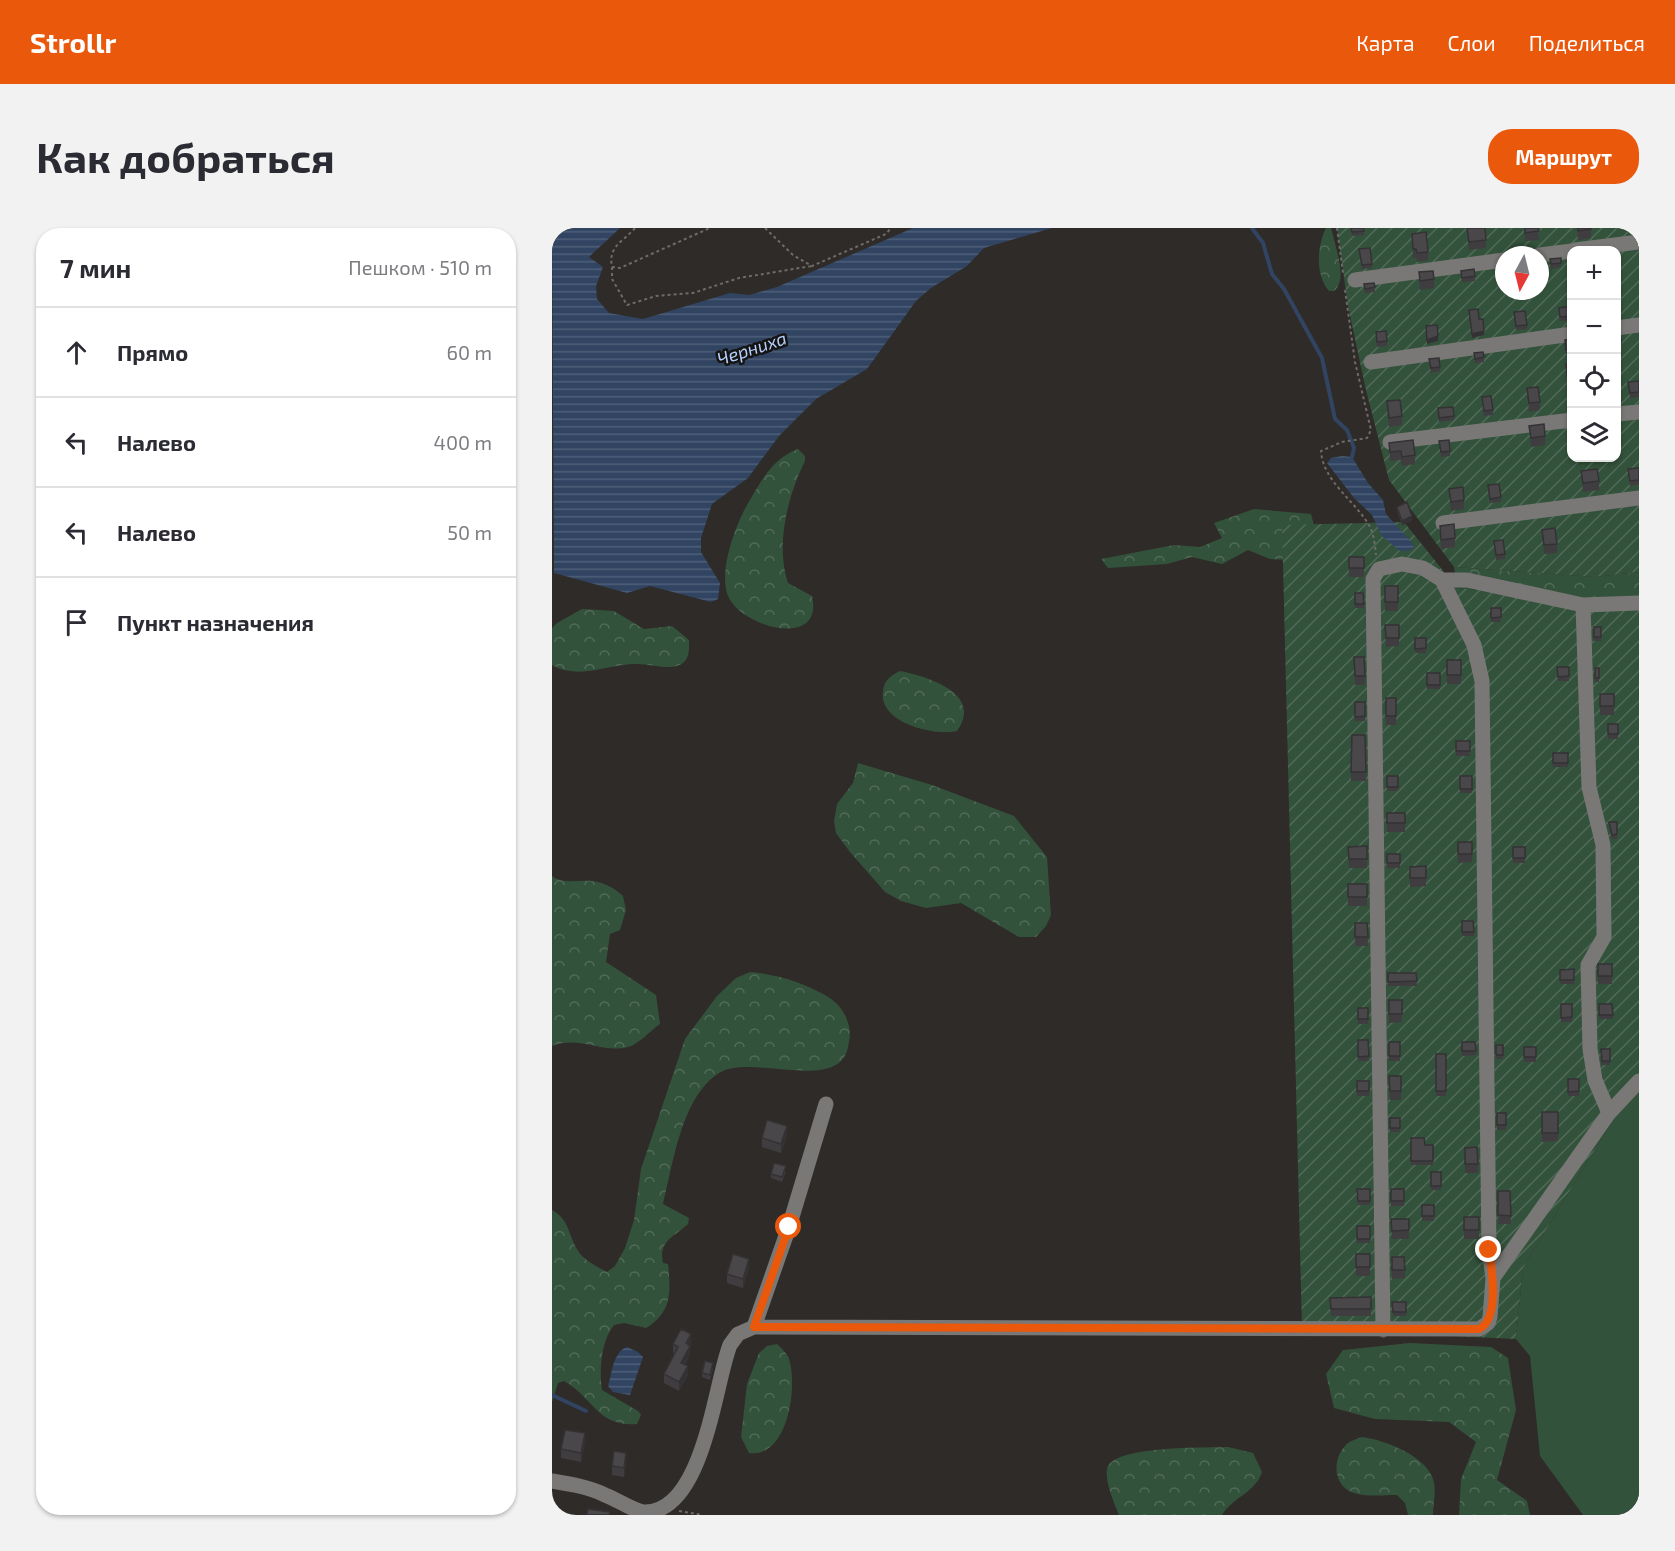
<!DOCTYPE html>
<html lang="ru">
<meta charset="utf-8">
<style>
:root{--surface:#fff;--page:#f2f2f3;--text:#2b2b33;--muted:#7c7c81;--line:#e1e1e2;--accent:#ea580c}
body{margin:0;font-family:"Exo 2",sans-serif;background:var(--page);color:var(--text)}
.controls{position:absolute;right:18px;top:18px;display:grid;overflow:hidden;border-radius:12px;box-shadow:0 2px 4px #0004}
.controls button{width:54px;height:54px;display:grid;place-items:center;padding:0;border:0;border-bottom:2px solid var(--line);background:var(--surface);color:var(--text);font:30px sans-serif}
.compass{position:absolute;left:943px;top:18px;width:54px;height:54px;border-radius:50%;background:var(--surface);box-shadow:0 2px 4px #0004;rotate:187deg}
.stop{position:absolute;width:18px;height:18px;margin:-14px;border:4px solid #ea580c;border-radius:50%;background:#fff}
.stop.end{background:#ea580c;border-color:#fff;box-shadow:0 2px 6px #0008}
.list{margin:0;padding:0;list-style:none}
h2{display:flex;justify-content:space-between;align-items:center;height:78px;margin:0;padding:0 24px;font-size:26px}
h2 small{font-size:20px;font-weight:400;color:var(--muted)}
.list li{display:grid;grid-template-columns:39px 1fr auto;gap:18px;align-items:center;box-sizing:border-box;height:90px;padding:0 24px;border-top:2px solid var(--line)}
.list b{display:block;font-size:22px;white-space:nowrap}
.list em{font-size:20px;font-style:normal;color:var(--muted)}
.icon{flex:none;width:33px;height:33px;fill:none;stroke:currentColor;stroke-width:2;stroke-linecap:round;stroke-linejoin:round}
.map{position:relative;flex:none;width:1087px;height:1287px;overflow:hidden;border-radius:24px}
header{display:flex;align-items:center;gap:36px;box-sizing:border-box;height:84px;padding:0 30px;background:var(--accent);color:#fff}
header strong{font-size:28px}
nav{display:flex;gap:33px;margin-inline-start:auto;font-size:21px}
.intro{display:flex;align-items:center;justify-content:space-between;box-sizing:border-box;height:144px;padding:0 36px}
h1{margin:0;font-size:42px}
.button{padding:15px 27px;border-radius:24px;background:var(--accent);color:#fff;font-size:21px;font-weight:700}
main{display:flex;gap:36px;padding:0 36px}
aside{flex:1;background:var(--surface);border-radius:24px;box-shadow:0 2px 4px #0004}
.map>svg:first-child{display:block}
.grass{fill:#33523b}
.forest{fill:url(#forest-crowns)}
.garden{fill:url(#garden-furrows);fill-rule:evenodd}
.water{fill:url(#water-rules)}
.lines{fill:none;stroke-linecap:round;stroke-linejoin:round}
.stream{stroke:#314462;stroke-width:4}
.path{stroke:#6e6b68;stroke-width:2;stroke-dasharray:3 3;stroke-linecap:butt}
.minor{stroke:#797876;stroke-width:15}
.wall{fill:#403d40}
.shaded-wall{fill:#343234}
.building{fill:#4a474b;stroke:#343234;stroke-width:1.5}
.route{stroke:#ea580c;stroke-width:8}
.labels{text-anchor:middle;stroke-width:5;stroke-linejoin:round;paint-order:stroke}
.water-label{font-size:18px;font-style:italic;fill:#b3d0fd;stroke:#161413}
</style>
<header>
<strong>Strollr</strong>
<nav><a>Карта</a><a>Слои</a><a>Поделиться</a></nav>
</header>
<div class="intro"><h1>Как добраться</h1><a class="button">Маршрут</a></div>
<main>
<aside>
<h2>7 мин<small>Пешком · 510 m</small></h2>
<ul class="list">
<li><svg class="icon" aria-label="ahead" viewBox="0 0 24 24"><path d="M12 20V5M6 11l6-6 6 6"/></svg><div><b>Прямо</b></div><em>60 m</em></li>
<li><svg class="icon" aria-label="left" viewBox="0 0 24 24"><path d="M17 20v-9H6M10 6l-5 5 5 5"/></svg><div><b>Налево</b></div><em>400 m</em></li>
<li><svg class="icon" aria-label="left" viewBox="0 0 24 24"><path d="M17 20v-9H6M10 6l-5 5 5 5"/></svg><div><b>Налево</b></div><em>50 m</em></li>
<li><svg class="icon" aria-label="arrive" viewBox="0 0 24 24"><path d="M6 21V4h12l-3 4 3 4H6"/></svg><div><b>Пункт назначения</b></div></li>
</ul>
</aside>
<div class="map">
<svg width="1087" height="1287" viewBox="0 0 1087 1287">
<defs>
<pattern id="forest-crowns" width="20" height="18" patternUnits="userSpaceOnUse" patternTransform="scale(1.5)"><rect width="20" height="18" fill="#33523b"/><path d="M2 6a3 3 0 1 1 6 0M12 15a3 3 0 1 1 6 0" fill="none" stroke="#516b58"/></pattern>
<pattern id="garden-furrows" width="10" height="10" patternUnits="userSpaceOnUse" patternTransform="scale(1.5)"><rect width="10" height="10" fill="#33523b"/><path d="M-1 1l2-2M0 10L10 0M9 11l2-2" fill="none" stroke="#516b58"/></pattern>
<pattern id="water-rules" width="6" height="5" patternUnits="userSpaceOnUse" patternTransform="scale(1.5)"><rect width="6" height="5" fill="#314462"/><path d="M0 2.5h6" fill="none" stroke="#4f5f79"/></pattern>
</defs>
<rect width="100%" height="100%" fill="#2f2b28"/>
<!-- grass -->
<path class="grass" d="M1087,849V1287H1031L988,1228L978,1128L964,1111L971,1040Z"/>
<!-- forest -->
<path class="forest" d="M774,0H779L781,7C784,22 796,52 782,63H777C763,47 765,18 774,0Z
M246,221L253,228V233C236,267 223,317 236,355L260,368C272,421 192,400 177,370C165,347 183,298 195,277C209,254 219,231 246,221Z
M702,281L759,286L766,313L755,333L718,331L696,322L670,336L640,329L615,336L556,340L549,331L622,317L648,319L670,310L662,295Z
M902,339L1042,349L1087,344V371L1036,372L905,360Z
M30,381L62,383L92,401L120,398L137,412C137,420 138,428 132,434C121,444 100,436 87,436C56,435 29,453 0,437V400L5,395Z
M348,443C374,448 432,465 405,503C382,508 327,495 331,464C332,452 338,448 348,443Z
M306,535L380,557L462,588L495,629L499,687L494,698L484,709H467L409,675L374,680L349,673L333,664L298,624L284,605L282,593L285,576L301,555Z
M0,648C19,662 40,640 71,668L74,682L68,702L58,706L54,734L104,767L108,796C99,802 87,816 76,819C51,826 28,807 0,818Z
M198,744C226,747 246,753 271,766C282,772 291,780 295,792C299,801 298,810 296,819C287,866 199,825 167,845C129,869 121,937 111,976L137,990L136,996C122,1009 106,1013 111,1035L116,1036C119,1064 120,1084 94,1100L72,1095L62,1097C49,1113 47,1142 50,1162L86,1183L89,1187L85,1196C45,1199 42,1170 12,1153L6,1155L0,1174V982C17,991 16,1006 25,1021C31,1032 44,1038 55,1044L63,1038L73,1020L82,992L89,941L133,811L165,768L184,750Z
M858,1115L939,1119L956,1130L964,1182L945,1252L975,1273L978,1287H907L909,1251L924,1214L897,1194L823,1191L782,1180L774,1146L791,1122Z
M225,1116C230,1121 235,1125 237,1131C246,1158 236,1231 197,1225L189,1209L195,1156L207,1125L215,1118Z
M810,1209C833,1212 876,1228 882,1254C884,1264 881,1277 881,1287H856L853,1275L845,1267C832,1267 814,1269 802,1265C781,1258 780,1232 793,1218C797,1213 804,1211 810,1209Z
M676,1219L701,1225L710,1244C703,1265 681,1269 670,1287H567C562,1274 553,1255 555,1241C559,1217 656,1220 676,1219Z"/>
<!-- garden -->
<path class="garden" d="M785,0H1087V344L1042,349L902,339L837,252L813,158L796,78ZM1020,22H1064V230H1020ZM952,27H988V63H952Z
M852,294L905,360L1036,372L1087,371V849L971,1040L964,1111L750,1101L730,297Z"/>
<!-- water -->
<path class="water" d="M0,0H68L37,29L51,39L44,58L45,71L57,85L91,91L178,65L197,67L225,59L361,0H500L432,20L415,38L379,60L364,73L315,141L264,171L227,208L196,250L160,276L149,310V324L168,355L166,371L159,374L98,358L75,365L2,345Z
M790,228L800,229L816,255L831,272L834,286L862,317L860,322L848,323L830,308L820,287L802,270L775,235L779,230Z
M75,1119L86,1124L91,1129L78,1167L61,1164L56,1158C60,1145 61,1124 75,1119Z"/>
<g class="lines">
<!-- stream -->
<path class="stream" d="M700,0L711,15L720,46L732,61L770,130L783,191L795,202L802,220L800,229
M0,1167L34,1183"/>
<!-- path -->
<path class="path" d="M83,0C70,15 56,18 60,39L68,40L158,0
M213,0L241,27L260,38L334,6L339,0
M785,0L791,45
M60,39V51L75,77L104,68L141,65L187,50L260,38
M793,62L803,134L819,202L815,210L790,214L769,223C771,254 804,273 818,299C822,307 823,318 824,327
M127,1283L150,1287"/>
<!-- minor -->
<path class="minor" d="M1023,22L1087,14
M988,27L1020,23
M803,52L952,32
M1064,100L1087,97
M819,134L1020,106
M1064,186L1087,184
M838,214L1020,192
M891,295L1087,270
M890,352L922,417L930,453L937,1022L941,1050
M1031,377L1037,559L1051,617L1052,709L1036,737L1038,821L1043,852L1057,885
M202,1099L237,999L274,876
M831,1102L821,351L827,341L850,336L871,340L890,352H915L1031,377L1087,375
M0,1253C18,1256 37,1259 53,1267C66,1272 78,1281 91,1284C152,1287 163,1153 178,1117L186,1106L202,1099L927,1101L936,1095L938,1089L941,1050L1057,885L1087,853"/>
</g>
<!-- wall -->
<path class="wall" d="M799,0H811L812,7L800,8Z
M915,0L934,12V20L917,22Z
M972,0H986L987,12L973,13Z
M1025,0H1039V10L1026,12Z
M860,6L876,24V32L865,34L864,30H861Z
M807,21L820,36V40L810,41Z
M1009,30V39L999,41L998,31Z
M909,43L923,48V53L910,54Z
M867,44L882,51V60L868,62Z
M822,55L823,64L813,65L812,56Z
M1020,78V92L1008,93L1007,80Z
M962,84L975,97V101L964,102Z
M824,104L835,113V118L825,119Z
M1065,105L1069,115V120H1065Z
M1020,111V125L1014,126L1013,112Z
M922,125L932,129V134L923,135Z
M877,131L888,139V143L879,145Z
M1014,136H1020V177H1018Z
M1087,153V169L1078,170L1076,154Z
M975,160L988,174V182L977,184Z
M930,169L941,182V187L932,188Z
M835,173L850,188V197L837,199Z
M886,180L902,188V192L887,194Z
M977,198L993,208V217L979,219Z
M887,213L898,223V228L889,229Z
M837,215L863,227V236L850,238L849,232L838,233Z
M1087,240V256L1078,258L1076,241Z
M1029,243L1047,253V262L1031,264Z
M936,257L949,269V274L938,275Z
M897,261L912,272V281L899,283Z
M845,279L860,293L850,297L845,283Z
M888,298L903,310V319L889,321Z
M990,302L1005,316V325L992,326Z
M942,313L953,326V331L944,332Z
M797,329H812V349H797Z
M833,358H846V383H833Z
M803,365H811L812,380H803Z
M939,380H949V394H939Z
M833,397H847V418L834,419Z
M1042,399H1049V413H1042Z
M863,410H874V425H863Z
M802,429H812L813,457H803Z
M895,432H909V456H895Z
M1005,439H1017V453H1006Z
M1043,440H1047V454H1043Z
M875,445H888V461H875Z
M1048,466H1062V487H1048Z
M834,470H844V497H834Z
M803,474H813V493H803Z
M1056,496H1066V511H1056Z
M800,507H813L814,553H799Z
M904,513H918V528H904Z
M1001,525H1016V539H1001Z
M835,548H846V563H835Z
M908,548H920V565H908Z
M835,585H853V604H835Z
M1057,594H1065V611H1060L1057,599Z
M906,614H920V634L906,635Z
M815,618V640H797L796,619Z
M961,619H973V635H961Z
M835,626H848V640H835Z
M874,638V658L858,659V639Z
M796,656H815V678H796Z
M910,693L922,704V708H910Z
M803,695H815L816,718H803Z
M1046,736H1060V756H1046Z
M1022,741V756H1008V742Z
M836,745H864L865,758H836Z
M837,772H850V794L837,795Z
M1009,776H1020V794H1009Z
M1047,776H1060L1061,791H1047Z
M806,780H816V796H806Z
M806,812H816L817,833H806Z
M837,814H848V833H837Z
M910,814H923L924,827L910,828Z
M944,817H951V831H944Z
M972,819H984V834H972Z
M1049,821H1058V837H1050Z
M884,826H894V868H884Z
M837,848H849V872H838Z
M1016,851H1027V868H1016Z
M805,853H817V868H805Z
M990,884H1006V913L990,914Z
M945,885L954,897V902H945Z
M838,890H848V904H838Z
M235,907L229,925L210,919V910Z
M859,910L873,917H881V937H859Z
M925,919L926,945H913V920Z
M234,943L230,954L219,950V946Z
M879,944H889V962H879Z
M805,961H818V977H806Z
M839,961H852V978H839Z
M946,963H958L959,996H946Z
M870,977H882V993H870Z
M912,989H927V1011H912Z
M839,991H857V1011H840Z
M805,998H818V1015H805Z
M804,1026H818V1048H804Z
M840,1029H852L853,1050L840,1051Z
M197,1040L191,1060L175,1055V1046Z
M819,1069V1088H779L778,1070Z
M840,1074H854V1088H841Z
M139,1115L138,1117V1126L133,1137L136,1147L127,1163L112,1155V1146L122,1126L121,1125V1116Z
M161,1140L158,1152L150,1149V1145Z
M33,1214L29,1234L9,1230V1221Z
M74,1234L72,1249L60,1247V1238Z"/>
<!-- shaded-wall -->
<path class="shaded-wall" d="M932,103V107L920,110V106Z
M886,108V113L875,116V112Z
M860,288V293L850,297V293Z
M235,898V907L229,925V916Z
M197,1031V1040L191,1060V1051Z
M139,1106V1115L134,1124V1115Z
M138,1118V1126L129,1143V1135Z
M136,1138V1147L127,1163V1154Z
M33,1205V1214L29,1234V1225Z
M74,1225V1234L72,1249V1240Z"/>
<!-- building -->
<path class="building" d="M799,0H811L812,3L800,4Z
M915,0H933L934,12L917,14Z
M973,0H986L987,3L973,5Z
M1026,0H1039V1L1026,3Z
M874,4L876,24L865,25L864,21H861L860,6Z
M818,20L820,36L810,37L807,21Z
M1009,30V35L999,36L998,31Z
M922,41L923,48L910,50L909,43Z
M881,43L882,51L868,53L867,44Z
M822,55L823,59L813,61L812,56Z
M1020,78V88L1008,89L1007,80Z
M926,81L927,91H931L932,103L920,106L917,82Z
M973,83L975,97L964,98L962,84Z
M885,97L886,108L875,112L874,98Z
M834,103L835,113L825,114L824,104Z
M1065,105H1068L1069,115L1065,116Z
M1020,111V121L1014,122L1013,112Z
M931,124L932,129L923,131L922,125Z
M887,130L888,139L879,140L877,131Z
M1014,136H1020V170H1018Z
M1087,153V164L1078,165L1076,154Z
M986,159L988,174L977,175L975,160Z
M939,168L941,182L932,183L930,169Z
M848,172L850,188L837,190L835,173Z
M901,179L902,188L887,190L886,180Z
M992,196L993,208L979,210L977,198Z
M861,212L863,227L850,229L849,223L838,224L837,215Z
M897,212L898,223L889,224L887,213Z
M1087,240V252L1078,253L1076,241Z
M1045,241L1047,253L1031,255L1029,243Z
M947,256L949,269L938,271L936,257Z
M911,259L912,272L899,274L897,261Z
M855,274L860,288L850,293L845,279Z
M902,296L903,310L889,312L888,298Z
M1003,300L1005,316L992,317L990,302Z
M951,312L953,326L944,327L942,313Z
M797,329H812V340H797Z
M833,358H846V374H833Z
M803,365H811L812,376H803Z
M939,380H949V389L939,390Z
M833,397H847V410H834Z
M1042,399H1049V409H1042Z
M863,410H874V420L863,421Z
M802,429H812L813,448H803Z
M895,432H909V447H895Z
M1005,439H1017V448L1006,449Z
M1043,440H1047V450H1043Z
M875,445H888V457H875Z
M1048,466H1062V478H1048Z
M834,470H844V488H834Z
M803,474H813V488L803,489Z
M1056,496H1066V506H1056Z
M800,507H813L814,544H799Z
M904,513H918V523H904Z
M1001,525H1016V535H1001Z
M835,548H846V559H835Z
M908,548H920V561H908Z
M835,585H853V595H835Z
M1057,594H1065V606L1060,607Z
M906,614H920V626H906Z
M815,618V631H797L796,619Z
M961,619H973V630H961Z
M835,626H848V635H835Z
M874,638V650H858V639Z
M796,656H815V669H796Z
M910,693H921L922,704H910Z
M803,695H815L816,709H803Z
M1046,736H1060V748H1046Z
M1022,741V752H1008V742Z
M836,745H864L865,753L836,754Z
M837,772H850V786H837Z
M1009,776H1020V789L1009,790Z
M1047,776H1060L1061,787H1047Z
M806,780H816V791H806Z
M806,812H816L817,828L806,829Z
M837,814H848V828H837Z
M910,814H923L924,823H910Z
M944,817H951V827H944Z
M972,819H984V829H972Z
M1049,821H1058V833H1050Z
M884,826H894V863H884Z
M837,848H849V863H838Z
M1016,851H1027V863L1016,864Z
M805,853H817V863H805Z
M990,884H1006V905H990Z
M945,885H954V897H945Z
M838,890H848V900H838Z
M215,892L235,898L229,916L210,910Z
M859,910H872L873,917H881V933H859Z
M925,919L926,936H913V920Z
M222,935L234,938L230,949L219,946Z
M879,944H889V958H879Z
M805,961H818V973H806Z
M839,961H852V973H839Z
M946,963H958L959,988L946,987Z
M870,977H882V988H870Z
M912,989H927V1002H912Z
M839,991H857V1002L840,1003Z
M805,998H818V1011H805Z
M181,1026L197,1031L191,1051L175,1046Z
M804,1026H818V1039H804Z
M840,1029H852L853,1042H840Z
M819,1069V1081H779L778,1070Z
M840,1074H854V1084H841Z
M129,1101L139,1106L134,1115L138,1118L129,1135L136,1138L127,1154L112,1146L126,1119L121,1116Z
M153,1133L161,1135L158,1147L150,1145Z
M13,1202L33,1205L29,1225L9,1221Z
M62,1223L74,1225L72,1240L60,1238Z
M36,1281L58,1284L57,1287H35Z"/>
<g class="lines">
<!-- route -->
<path class="route" d="M237,999L202,1099L927,1101C948,1091 940,1041 937,1022"/>
</g>
<g class="labels">
<!-- water labels -->
<g class="water-label">
<text transform="translate(200 121) rotate(-18)" y="6">Черниха</text>
</g>
</g>
</svg>
<div class="controls">
<button>+</button>
<button>−</button>
<button><svg class="icon" aria-label="locate" viewBox="0 0 24 24"><circle cx="12" cy="12" r="6"/><path d="M12 2v4M12 18v4M2 12h4M18 12h4"/></svg></button>
<button><svg class="icon" aria-label="layers" viewBox="0 0 24 24"><path d="M12 4l9 5-9 5-9-5zM3 14l9 5 9-5"/></svg></button>
</div>
<svg class="compass" viewBox="-18 -18 36 36"><path d="M0-13l5 13h-10z" fill="#e53935"/><path d="M0 13l5-13h-10z" fill="#7c7c81"/></svg>
<div class="stop" style="left:237px;top:999px"></div>
<div class="stop end" style="left:937px;top:1022px"></div>
</div>
</main>
